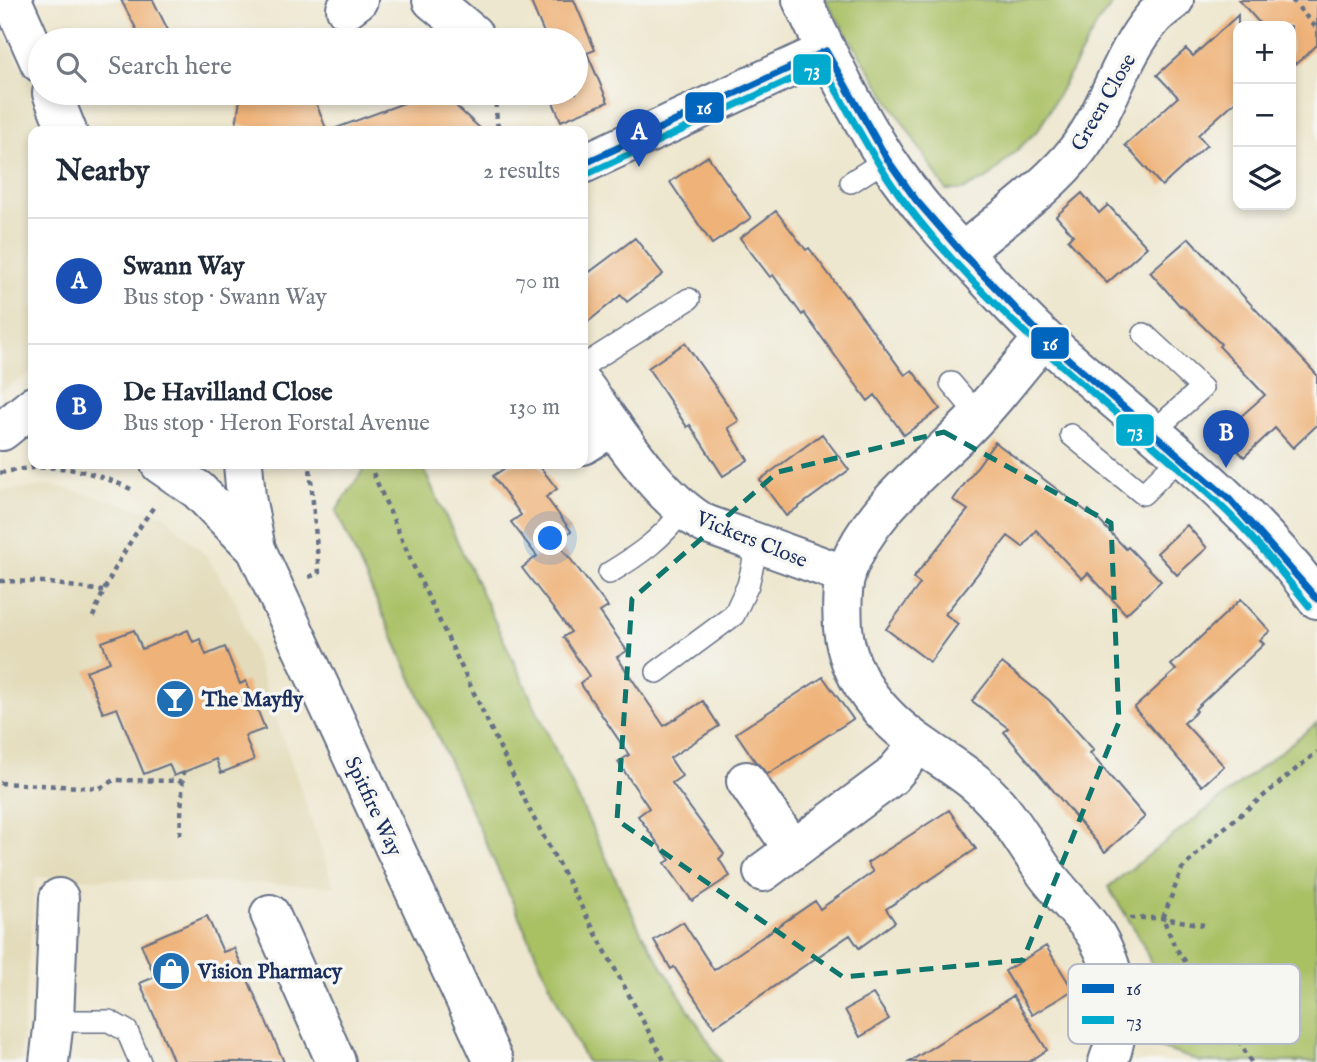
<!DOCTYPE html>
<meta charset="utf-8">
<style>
:root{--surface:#fff;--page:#f6f6f7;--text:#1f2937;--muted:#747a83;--line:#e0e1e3;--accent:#ea580c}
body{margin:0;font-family:"IM FELL English",serif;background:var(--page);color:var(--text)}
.controls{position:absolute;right:21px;top:21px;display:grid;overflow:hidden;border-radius:14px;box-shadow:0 4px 10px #0003}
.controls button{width:63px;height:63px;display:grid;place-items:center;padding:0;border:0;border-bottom:2px solid var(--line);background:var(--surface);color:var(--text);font:35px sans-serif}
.you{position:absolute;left:551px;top:539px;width:24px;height:24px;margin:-18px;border:5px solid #fff;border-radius:50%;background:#1a73e8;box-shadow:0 0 0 10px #1a73e833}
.badge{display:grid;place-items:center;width:46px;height:46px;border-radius:50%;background:var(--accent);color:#fff;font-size:23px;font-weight:700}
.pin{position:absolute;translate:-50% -58px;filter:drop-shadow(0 2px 4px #0008)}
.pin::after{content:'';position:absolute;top:37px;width:24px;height:21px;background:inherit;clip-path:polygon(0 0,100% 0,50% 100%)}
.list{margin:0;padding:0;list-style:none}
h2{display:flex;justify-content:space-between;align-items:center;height:91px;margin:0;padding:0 28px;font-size:30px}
h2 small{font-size:23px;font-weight:400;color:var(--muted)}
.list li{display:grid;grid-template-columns:46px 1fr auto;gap:21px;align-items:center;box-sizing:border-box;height:126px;padding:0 28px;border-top:2px solid var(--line)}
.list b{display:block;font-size:26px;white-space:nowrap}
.list p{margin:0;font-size:23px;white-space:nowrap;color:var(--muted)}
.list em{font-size:23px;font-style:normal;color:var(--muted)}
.icon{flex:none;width:38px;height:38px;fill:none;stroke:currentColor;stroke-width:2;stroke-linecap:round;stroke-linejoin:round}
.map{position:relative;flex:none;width:1317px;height:1062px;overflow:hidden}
.search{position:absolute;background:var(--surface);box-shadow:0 4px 10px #0003;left:28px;top:28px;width:560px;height:77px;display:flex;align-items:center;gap:18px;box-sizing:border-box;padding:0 24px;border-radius:38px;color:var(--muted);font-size:26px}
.panel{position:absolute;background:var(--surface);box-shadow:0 4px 10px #0003;left:28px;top:126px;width:560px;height:343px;border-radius:14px}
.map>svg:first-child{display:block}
.built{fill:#e3dbba}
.green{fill:#a9c064;stroke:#627861;stroke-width:2}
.building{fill:#efb379}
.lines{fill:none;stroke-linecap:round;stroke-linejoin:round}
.lane-casing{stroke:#656f86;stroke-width:24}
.street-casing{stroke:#656f86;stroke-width:42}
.secondary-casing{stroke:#656f86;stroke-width:42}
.primary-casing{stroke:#656f86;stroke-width:42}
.path{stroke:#656f86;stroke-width:4.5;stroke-dasharray:5 5;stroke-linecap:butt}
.lane{stroke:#fff;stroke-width:21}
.street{stroke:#fff;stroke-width:38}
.secondary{stroke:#fff;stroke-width:38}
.primary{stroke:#fff;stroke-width:38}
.bus-1-casing{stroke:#f6f6f2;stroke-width:12}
.bus-2-casing{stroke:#f6f6f2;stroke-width:12}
.bus-1{stroke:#0065bd;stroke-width:7}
.bus-2{stroke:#00a9ce;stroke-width:7}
.marked{fill:none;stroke:#0f766e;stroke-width:5;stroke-dasharray:14 9;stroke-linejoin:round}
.labels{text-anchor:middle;stroke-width:7;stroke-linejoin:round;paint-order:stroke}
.street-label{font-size:21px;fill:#1b2f5e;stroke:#f6f6f2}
.poi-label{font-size:21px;font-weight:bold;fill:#1b2f5e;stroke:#f6f6f2;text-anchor:start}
.key{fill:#f6f6f2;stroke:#b4bac6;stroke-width:2}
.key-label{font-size:19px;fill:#1b2f5e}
.line-badge{stroke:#f6f6f2;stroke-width:2.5}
.badge-label{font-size:19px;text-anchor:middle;font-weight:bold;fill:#fff}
</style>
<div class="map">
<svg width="1317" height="1062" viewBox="0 0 1317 1062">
<rect width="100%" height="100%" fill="#f6f6f2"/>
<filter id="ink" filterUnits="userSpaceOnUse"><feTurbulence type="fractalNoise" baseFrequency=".0143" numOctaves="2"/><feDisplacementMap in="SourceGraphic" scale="14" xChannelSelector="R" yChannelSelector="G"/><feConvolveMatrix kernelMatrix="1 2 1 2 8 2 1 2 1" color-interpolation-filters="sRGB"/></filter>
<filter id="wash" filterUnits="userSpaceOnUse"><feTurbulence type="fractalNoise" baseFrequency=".00686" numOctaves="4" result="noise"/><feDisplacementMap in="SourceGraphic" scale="28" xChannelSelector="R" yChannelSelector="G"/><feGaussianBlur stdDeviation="1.57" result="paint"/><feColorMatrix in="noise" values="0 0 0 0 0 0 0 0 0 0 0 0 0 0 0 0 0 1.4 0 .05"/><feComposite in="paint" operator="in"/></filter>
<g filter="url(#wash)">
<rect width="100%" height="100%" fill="#eee7cf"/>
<!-- built -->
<path class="built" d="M0,29L59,131H33V372L0,391Z
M53,485L164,515L208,558L236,602L334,886L36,877L20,1061L0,1062V491Z"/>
<!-- green -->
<path class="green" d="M825,0H1116L1099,21L1039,129L988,178L963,190H946Z
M367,464H421L641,932L721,1062H587L574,1038L336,511Z
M1317,723V1062H1201L1152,1045C1166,970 1146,947 1108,887Z"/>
<g id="blocks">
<!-- building -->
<path class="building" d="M121,0H153L173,40H142Z
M530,0H574L595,50L587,53L608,102L561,121L549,93H576V40H547Z
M1239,0H1317V45L1296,64L1291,59V26H1262Z
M1238,15V99L1198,135L1207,145L1162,186L1125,145L1178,97L1157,75L1186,49L1193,56Z
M241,93H312L327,131H286L236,125Z
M431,93H442L483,131H337L336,128Z
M708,156L751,218L712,244L670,182Z
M1082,193L1099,213L1108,205L1147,247L1107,283L1068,240L1073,235L1056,216Z
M776,211L806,250L809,248L846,297L847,296L905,375L912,370L940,409L904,435L875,395L868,401L804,313L802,315L773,275L770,277L740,238Z
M635,238L663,274L627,302L621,295L583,326V277Z
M1189,238L1317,375V425L1293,448L1275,428L1244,457L1222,433L1265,395L1219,346L1221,344L1181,305L1180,306L1150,272Z
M685,343L739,421L728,428L748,460L723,476L690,425L687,427L648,368Z
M822,434L849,470L786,516L760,480Z
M995,442L1087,512L1089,510L1126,549L1128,547L1161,581L1126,614L1088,573L1082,579L1036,530L1023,547L1008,536L945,614L958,624L930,662L886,629L920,584L913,578L968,510L953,500Z
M511,464H538L557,489L546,497L571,531L557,542L608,607L600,612L627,651L617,657L664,726L703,701L719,726L670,758L682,776L672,783L724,854L719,859L730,876L692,901L665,863L670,860L638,816L649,808L618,762L629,755L580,683L589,676L563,637L571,632L522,568L537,556L511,522L521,515L493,476Z
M1187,525L1207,548L1177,575L1157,553Z
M1241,599L1270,631L1260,640L1264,644L1195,709L1197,711L1184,723L1224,766L1202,786L1134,708L1176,670L1171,665Z
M134,630L142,649L188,630L193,642L200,639L206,655L225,647L240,684L246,681L265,729L245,736L254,760L221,773L216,759L174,776L169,764L144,774L117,708L103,713L86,671L110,662L102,642Z
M1002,663L1049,700L1094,750L1090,753L1145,817L1105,852L1004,732L1008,728L972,701Z
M823,677L853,719L768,774L755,761L736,733Z
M949,810L976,849L886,909L895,922L859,948L850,935L714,1027L674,967L671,969L654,940L683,922L714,970L815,901L820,909L873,872L867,863Z
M207,916L223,952L234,948L284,1062H174L140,983L155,977L141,944Z
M1046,946L1073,990L1032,1015L1005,971Z
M873,994L889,1019L860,1037L845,1010Z
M1013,996L1047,1050L1029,1062H909Z"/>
</g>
</g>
<g filter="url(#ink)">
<use href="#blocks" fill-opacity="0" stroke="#656f86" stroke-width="2"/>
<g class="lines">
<defs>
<path id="lane" d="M851,182L887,159
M1144,334L1202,388L1153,432
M583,366L689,299
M951,383L979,416
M1071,435L1143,494L1180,457
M609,573C639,555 663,538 683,510
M657,672L734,615L748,585L758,543
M54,1021H109L127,1031L140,1062"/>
<path id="street" d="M432,0L473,34
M802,0C828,54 854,109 887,160C914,201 948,238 982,274C1002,296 1023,319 1045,339C1137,423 1243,497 1317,599
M346,9L358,0
M583,164L826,51
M962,253C998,222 1050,186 1078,149C1109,109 1120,56 1153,18C1159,11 1167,6 1174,0
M1044,338C1022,363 1002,390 979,415C933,465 872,504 847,570C841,588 842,610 843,628C848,679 882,718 923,746C941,759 962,771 979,786C1007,810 1025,844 1046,874C1061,894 1083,915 1096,935C1118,973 1125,1021 1108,1062
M583,385C616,429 657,497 705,524L846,575
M583,445L613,426
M746,781L793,849
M763,872L891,777L919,744
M270,914L336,1062
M49,1062L54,1021L59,898"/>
<path id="secondary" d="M2,431L33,406"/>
<path id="primary" d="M12,0L40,63
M52,93L67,131
M160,464L198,490L256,549
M243,464L246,497L256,549L494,1062"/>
</defs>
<!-- lane casing -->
<use href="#lane" class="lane-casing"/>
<!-- street casing -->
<use href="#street" class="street-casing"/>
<!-- secondary casing -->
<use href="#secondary" class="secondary-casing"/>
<!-- primary casing -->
<use href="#primary" class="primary-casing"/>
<!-- path -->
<path class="path" d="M1292,0L1317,29
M495,93L497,123L500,131
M369,464L413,565L531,813L665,1062
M0,473C51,462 83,467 131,489
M309,577L319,573L310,467L312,464
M0,581L44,582L103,591
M93,617C108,577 130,540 155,505
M0,783L100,788L114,780L182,781
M180,835L183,772
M1130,918H1163L1204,925
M1251,1062L1228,1021L1175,947L1163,918L1182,869L1217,834L1317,752"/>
<!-- lane -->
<use href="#lane" class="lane"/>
<!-- street -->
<use href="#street" class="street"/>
<!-- secondary -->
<use href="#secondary" class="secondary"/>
<!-- primary -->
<use href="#primary" class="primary"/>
<defs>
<path id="bus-1" d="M826,51L887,159L916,200L962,253L1044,338L1230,500L1317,599
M583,164L826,51"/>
<path id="bus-2" d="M587,174L822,65C849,112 874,162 907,205C996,322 1115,407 1221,506C1253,536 1281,572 1309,606"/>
</defs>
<!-- bus-1 casing -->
<use href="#bus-1" class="bus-1-casing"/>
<!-- bus-2 casing -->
<use href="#bus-2" class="bus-2-casing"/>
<!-- bus-1 -->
<use href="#bus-1" class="bus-1"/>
<!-- bus-2 -->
<use href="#bus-2" class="bus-2"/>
</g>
</g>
<!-- marked area -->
<path class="marked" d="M944,432L1111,523L1119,722L1023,960L843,977L617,820L632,599L778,472Z"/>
<!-- icons -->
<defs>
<symbol id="bar-disc" viewBox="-11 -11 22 22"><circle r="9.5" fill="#1f6fb2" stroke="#f6f6f2"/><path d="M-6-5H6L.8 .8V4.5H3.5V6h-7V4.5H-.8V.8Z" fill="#fff"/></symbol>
<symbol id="shop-disc" viewBox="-11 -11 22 22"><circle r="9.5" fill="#1f6fb2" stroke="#f6f6f2"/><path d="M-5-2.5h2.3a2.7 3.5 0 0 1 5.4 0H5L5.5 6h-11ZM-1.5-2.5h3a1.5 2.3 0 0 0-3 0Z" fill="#fff"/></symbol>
</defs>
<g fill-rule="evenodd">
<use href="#bar-disc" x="153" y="677" width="44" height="44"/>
<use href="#shop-disc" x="149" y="949" width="44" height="44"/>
</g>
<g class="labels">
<!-- street labels -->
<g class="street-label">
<text transform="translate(1103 102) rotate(-60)" y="7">Green Close</text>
<text transform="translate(752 539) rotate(22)" y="7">Vickers Close</text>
<text transform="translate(374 806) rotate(65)" y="7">Spitfire Way</text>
</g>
<!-- poi labels -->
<g class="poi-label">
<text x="202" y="706">The Mayfly</text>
<text x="198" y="978">Vision Pharmacy</text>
</g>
</g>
<!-- legend -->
<rect x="1068" y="964" width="232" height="80" rx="10" class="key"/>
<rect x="1082" y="984" width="32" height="9" fill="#0065bd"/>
<rect x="1082" y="1016" width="32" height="8" fill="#00a9ce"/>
<g class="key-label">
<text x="1126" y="995">16</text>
<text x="1126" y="1027">73</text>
</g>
<g class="line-badge">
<rect x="792" y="53" width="40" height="33" rx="7" fill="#00a9ce"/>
<rect x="684" y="91" width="41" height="33" rx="7" fill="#0065bd"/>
<rect x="1030" y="326" width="40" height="34" rx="7" fill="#0065bd"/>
<rect x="1115" y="413" width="40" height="34" rx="7" fill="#00a9ce"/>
</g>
<g class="badge-label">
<text x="812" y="76">73</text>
<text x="704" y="114">16</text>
<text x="1050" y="350">16</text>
<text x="1135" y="437">73</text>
</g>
</svg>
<div class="controls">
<button>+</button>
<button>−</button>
<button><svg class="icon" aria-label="layers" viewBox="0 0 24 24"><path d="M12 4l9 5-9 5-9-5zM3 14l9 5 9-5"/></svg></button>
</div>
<div class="you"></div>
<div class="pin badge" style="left:639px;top:167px;background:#1a4fb4">A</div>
<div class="pin badge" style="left:1226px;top:468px;background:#1a4fb4">B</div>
<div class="search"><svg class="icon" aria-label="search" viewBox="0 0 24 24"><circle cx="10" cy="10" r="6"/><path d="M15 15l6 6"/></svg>Search here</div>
<section class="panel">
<h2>Nearby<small>2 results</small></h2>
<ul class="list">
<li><span class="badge" style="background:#1a4fb4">A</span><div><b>Swann Way</b><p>Bus stop · Swann Way</p></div><em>70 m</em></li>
<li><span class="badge" style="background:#1a4fb4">B</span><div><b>De Havilland Close</b><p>Bus stop · Heron Forstal Avenue</p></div><em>130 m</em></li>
</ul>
</section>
</div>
